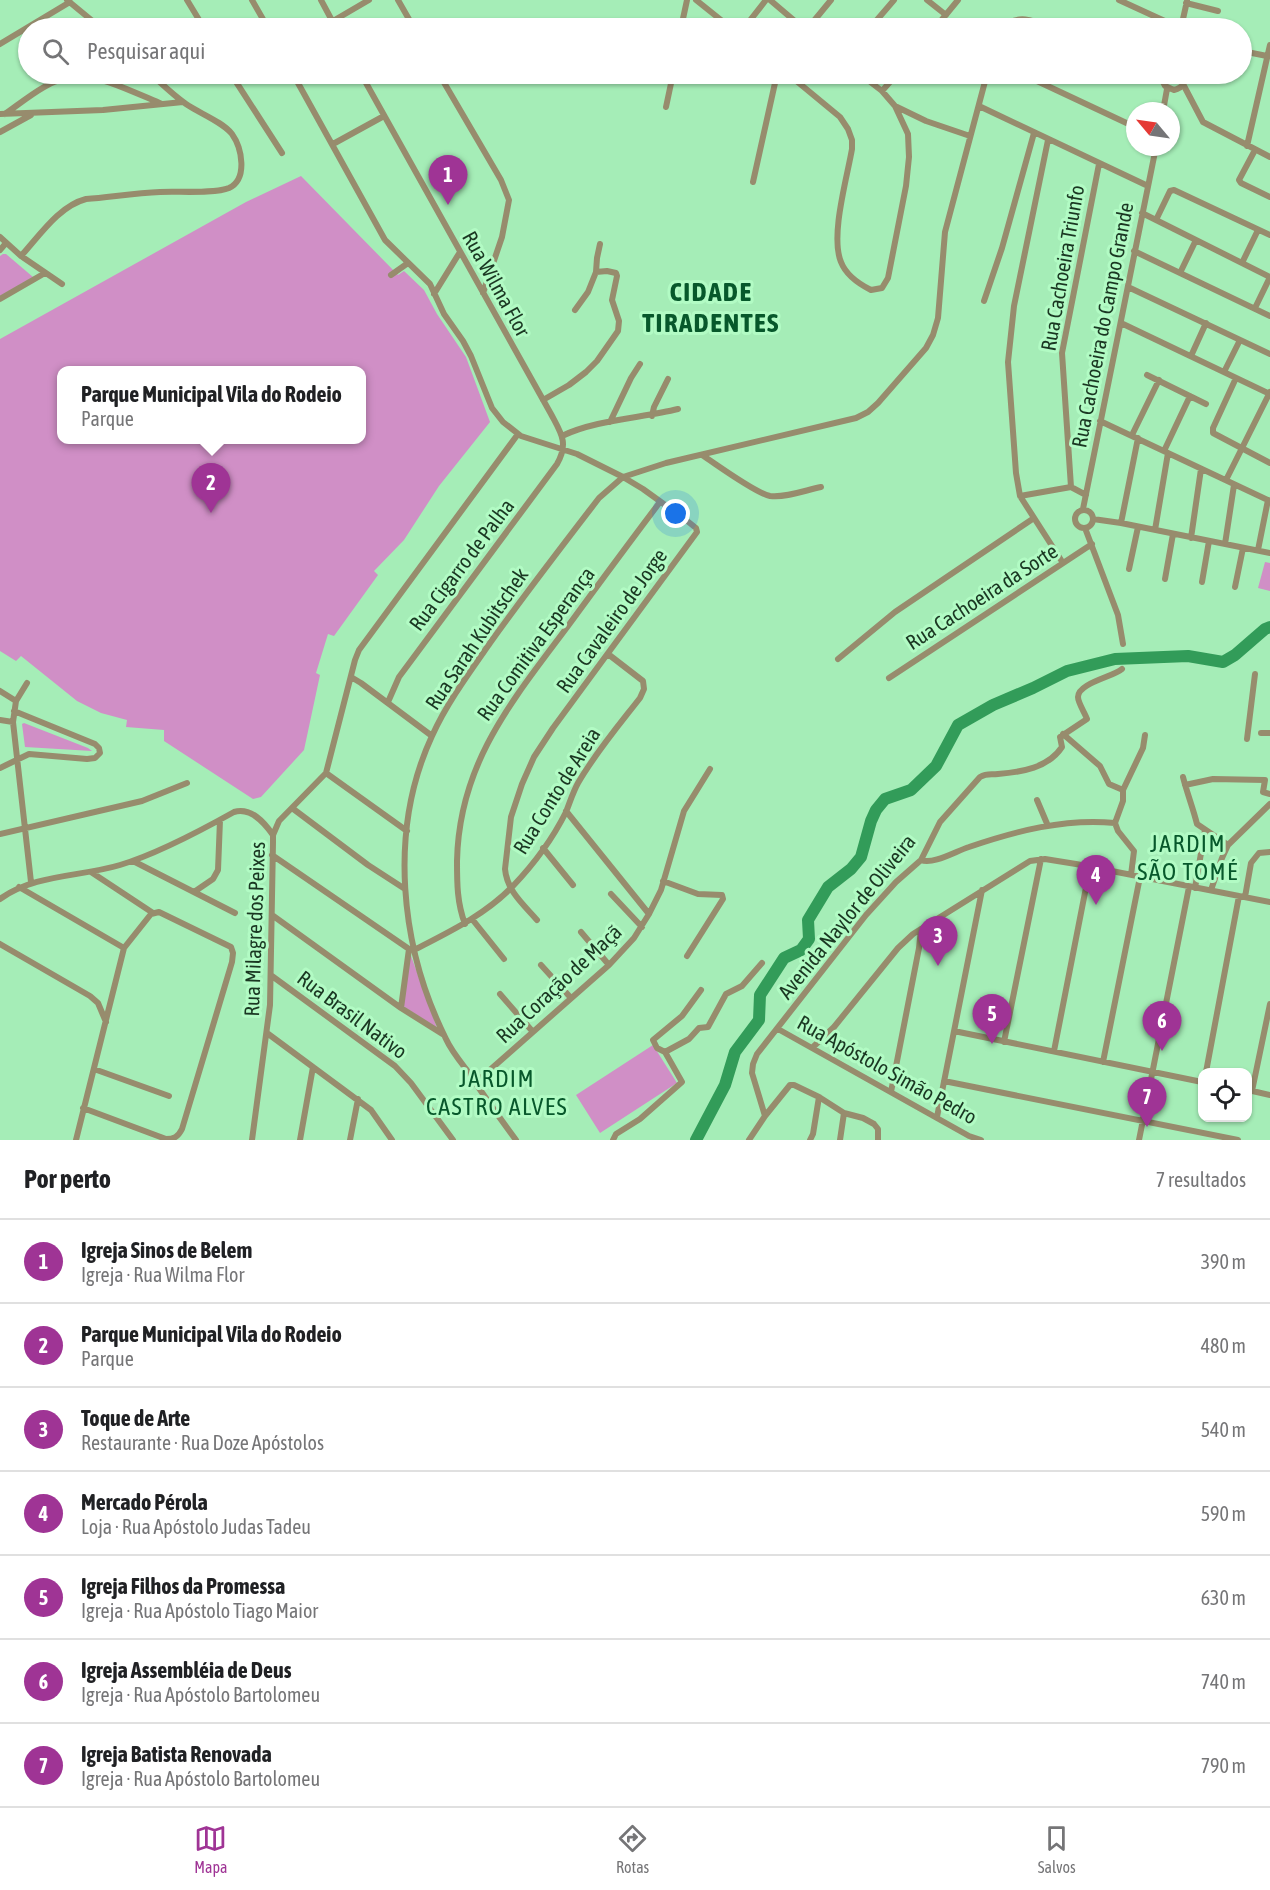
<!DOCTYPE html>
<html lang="pt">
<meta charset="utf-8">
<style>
:root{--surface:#fff;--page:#f6f6f6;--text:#202124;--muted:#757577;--line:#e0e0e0;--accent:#9f3495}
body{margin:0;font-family:"Asap Condensed",sans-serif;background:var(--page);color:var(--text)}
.controls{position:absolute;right:18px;bottom:18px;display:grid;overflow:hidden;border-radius:12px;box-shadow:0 2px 4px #0004}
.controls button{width:54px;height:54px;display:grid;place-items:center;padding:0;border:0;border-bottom:2px solid var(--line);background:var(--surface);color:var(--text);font:30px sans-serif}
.compass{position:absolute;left:1126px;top:102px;width:54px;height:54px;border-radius:50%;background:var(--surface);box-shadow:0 2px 4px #0004;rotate:299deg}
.you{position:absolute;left:676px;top:514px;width:21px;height:21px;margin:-15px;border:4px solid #fff;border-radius:50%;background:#1a73e8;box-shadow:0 0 0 9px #1a73e833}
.badge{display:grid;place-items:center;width:39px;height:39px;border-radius:50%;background:var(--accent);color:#fff;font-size:20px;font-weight:700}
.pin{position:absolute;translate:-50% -50px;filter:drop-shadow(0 2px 3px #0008)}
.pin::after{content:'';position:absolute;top:32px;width:21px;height:18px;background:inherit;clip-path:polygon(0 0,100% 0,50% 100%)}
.popup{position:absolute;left:57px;top:366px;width:309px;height:78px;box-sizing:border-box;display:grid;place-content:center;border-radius:12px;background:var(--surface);filter:drop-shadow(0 2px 4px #0005);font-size:20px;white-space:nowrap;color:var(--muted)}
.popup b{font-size:22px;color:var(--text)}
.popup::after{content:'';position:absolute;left:50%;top:100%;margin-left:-12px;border:12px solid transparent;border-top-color:var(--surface)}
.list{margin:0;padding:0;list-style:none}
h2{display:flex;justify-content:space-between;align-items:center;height:78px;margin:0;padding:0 24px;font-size:26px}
h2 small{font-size:20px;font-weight:400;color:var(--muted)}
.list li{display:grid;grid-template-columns:39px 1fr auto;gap:18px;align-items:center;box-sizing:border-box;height:84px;padding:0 24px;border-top:2px solid var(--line)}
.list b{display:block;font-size:22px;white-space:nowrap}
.list p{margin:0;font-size:20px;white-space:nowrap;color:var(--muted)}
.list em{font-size:20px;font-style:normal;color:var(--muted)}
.icon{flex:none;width:33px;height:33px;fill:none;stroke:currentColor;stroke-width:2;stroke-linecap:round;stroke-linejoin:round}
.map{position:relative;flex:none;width:1270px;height:1140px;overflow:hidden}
.search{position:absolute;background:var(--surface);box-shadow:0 2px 4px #0004;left:18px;right:18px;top:18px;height:66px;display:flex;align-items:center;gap:15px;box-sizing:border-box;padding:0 21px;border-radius:33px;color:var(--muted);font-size:22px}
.sheet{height:666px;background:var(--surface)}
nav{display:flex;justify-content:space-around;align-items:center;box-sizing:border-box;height:84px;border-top:2px solid var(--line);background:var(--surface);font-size:16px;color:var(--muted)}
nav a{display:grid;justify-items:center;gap:3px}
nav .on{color:var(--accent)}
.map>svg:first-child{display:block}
.park{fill:#d08fc6;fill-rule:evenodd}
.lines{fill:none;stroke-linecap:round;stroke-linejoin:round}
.river{stroke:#329c59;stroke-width:12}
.minor{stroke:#978c6d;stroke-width:6}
.labels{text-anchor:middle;stroke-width:6;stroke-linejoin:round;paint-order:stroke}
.street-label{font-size:21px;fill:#1a3722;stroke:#b2fbc4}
.quarter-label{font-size:24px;letter-spacing:1.5px;fill:#07582b;stroke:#b2fbc4}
.district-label{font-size:27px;font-weight:bold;letter-spacing:1.5px;fill:#07582b;stroke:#b2fbc4}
</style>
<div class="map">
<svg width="1270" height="1140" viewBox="0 0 1270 1140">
<rect width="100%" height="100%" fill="#a5edb7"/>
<!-- park -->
<path class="park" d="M301,176L398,275L404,271L424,290L437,314L466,357L490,422L439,486L404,540L374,571L378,575L334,636L328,634L316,673L320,675L304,750L261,797L253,799L164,741V730L126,727L127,720L101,713L77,701L21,656L16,661L0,651V339L246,202ZM61,370H361V440H61Z
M3,254H6L33,277L0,296V256Z
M1265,562L1270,563V591L1258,588Z
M24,723L88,748L92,751L25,747L22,724Z
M410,953L437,1028L403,1006Z
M653,1045L677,1083L600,1133L576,1095Z"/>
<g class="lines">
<!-- river -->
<path class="river" d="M696,1140L725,1085L735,1052L759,1020L760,995L784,958L801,950L809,939L808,920L828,887L851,869L861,857L871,821L876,810L885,799L911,790L936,766L958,725L993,705L1033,688L1067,671L1115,659L1188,656L1223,662L1235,655L1265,629L1270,627"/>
<!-- minor -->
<path class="minor" d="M67,0L101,28
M187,0L204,28
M252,0L268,28
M321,0L336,28
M398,0L414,28
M696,0L731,28
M770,0L803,28
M927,0L946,15
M1119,0L1180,28
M1186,3L1218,11
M321,28L369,0
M681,28L687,0
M744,28L766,0
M808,28L831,0
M870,28L894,0
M935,28L958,0
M1004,28C1017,12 1037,22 1052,28
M1181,28L1187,1
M0,44L70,2
M1242,51L1267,56
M231,74L282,153
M293,74L385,240L430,284L444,314L463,341L471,356L492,408L503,422L521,436L577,454L623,477L643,489L686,520L696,528L697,532L553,728L534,757L522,784L511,817L505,869C507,891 523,904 537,920
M361,74L551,414C561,433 569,443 557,464L399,677L388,702
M439,74L501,180L509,200L502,237L483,293
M788,74L840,117L848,129L852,140V149C847,178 830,236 841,262C846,275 859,284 871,290L882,288L888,278L906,186L909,157L908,134L895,106
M860,74L882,91L895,106L926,121L970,136
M1022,74L1135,127
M1164,74L1162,80L1165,86L1174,90C1183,88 1186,82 1183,74
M234,78L242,74
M1183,84L1203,122L1270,157
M882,91L897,74
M979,106L1148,186
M666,107L673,74
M1163,111L1167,89
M0,114L103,110L183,102
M5,114C25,100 49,79 74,76C96,73 140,95 162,104
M0,132L31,115
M1048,140L1014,306L1008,362L1016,473L1020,496L1063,563
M333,144L384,116
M1247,146L1270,45
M1255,150L1239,180L1241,183L1270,197
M753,182L777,74
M1142,213L1270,277
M1156,220L1170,191L1174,190L1270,235
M0,237L21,256L62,284
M0,250L6,243
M1134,251L1270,316
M21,256C40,235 59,206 86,199C111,197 135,193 160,192C177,191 215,194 229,188C248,179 242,148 232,134C223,122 199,113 186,104C173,95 162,84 151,74
M1242,263L1258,230
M596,272L597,258L600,244
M1180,273L1196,240
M391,275L408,263
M1128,287L1270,354
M434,294L460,252
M0,299L45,273
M984,301L1002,248L1034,133
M1255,308L1270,277
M1121,323L1270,394
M1191,356L1206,323
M1224,372L1240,340
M1147,375L1206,404
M1236,378L1213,428V433L1270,463
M543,400L569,385L586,372L597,361L618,331L619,321L612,300L617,276L616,273L607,271L596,272L588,292L575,310
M652,416L654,407L668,379
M1100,421L1270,501
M610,422L631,378L640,364
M1132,435L1159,380
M562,436C595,420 641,418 678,409
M1164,451L1190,396
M702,455C716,464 755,493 770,496C786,498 806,490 821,487
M1226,480L1270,392
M1071,487L1062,353L1099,164
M1020,496L1071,487L1086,495
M1083,509L1156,147
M1075 519a9 9 0 1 1 18 0a9 9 0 1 1-18 0Z
M1093,519L1121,523L1270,553
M1121,523L1138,438
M1085,528L1118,615L1123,644
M1155,530L1168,453
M1191,538L1201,469
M1225,544L1234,485
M1258,550L1268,500
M1129,569L1138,527
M1165,579L1173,534
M1202,582L1209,541
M1235,587L1243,548
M838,659L895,612L1034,518
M351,677L361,683L432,736
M889,678L1092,544
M27,683L16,701L13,722L31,882
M0,691L16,701
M0,720L13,722
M1261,733H1270
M1063,734L1100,766L1109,784L1123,790V801L1115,823
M1247,739L1255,674
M0,768L29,754L87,759L95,758L100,753L99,748L95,744L14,711
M326,773L407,831
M1183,777C1187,793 1193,808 1197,824L1228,845
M1185,785L1213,779L1265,780L1263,792L1270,794
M1123,790L1143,748L1145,735
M1037,800L1048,826
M292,808L368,865L405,889
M566,811L649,914
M1115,823L1118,831L1134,851L1131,875
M0,834L142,801L187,783
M543,848L573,885
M272,855L409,949L414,950C449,932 485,915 513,886C533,865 553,838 566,812C570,802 573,792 578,783C596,752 619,725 640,698L644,689L643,681L608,654
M921,860C933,865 956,851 969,847C1016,831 1065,818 1115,823
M133,861L235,913
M91,872L153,913
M663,881L698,894L722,895L723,899L687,956
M19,887L124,948
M1195,888L1205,830
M1211,890L1222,858L1228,845L1270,804
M194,892L213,879L218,870L220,820
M611,894L642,927
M1245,897L1251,863L1259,853L1270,852
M0,899C35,874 80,877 120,865C157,854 200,831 234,812C251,807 264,822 273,835
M272,915L401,1008L444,1035
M472,919L504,959
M465,924C457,903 457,883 457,861C459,763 512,701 568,626C598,585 629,543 660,502
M581,932L609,965
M0,944L90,996L98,1003L106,1022
M541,965L571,998
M272,976L395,1066L411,1083L453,1140
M500,994L533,1032
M401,1008L409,949
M778,1029L969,1136L981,1140
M954,1031L1202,1082
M267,1033L371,1110L392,1140
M1004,1042L1041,859
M812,1048L834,1027L898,948L913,934L1030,861L1045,859L1076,864L1270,902
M1054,1051L1090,867
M665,1052L657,1048L653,1040L682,1016L701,990
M1103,1062L1140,877
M94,1069L169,1096
M1206,1072L1239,896
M944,1081L1238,1140
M475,1083L609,965L634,938L649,914L661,890L684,811L710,769
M1248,1090L1270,1095
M1252,1091L1270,1004
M891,1092L919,948L921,929
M765,1116L752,1073L753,1064L757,1054L866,915L896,882L921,860L940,822L980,777C987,773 991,775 998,774C1022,772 1048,768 1062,747L1060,737L1087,719C1085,713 1078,703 1078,697C1078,683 1113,677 1122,669
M937,1117L982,890
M76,1140L124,948L151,914L159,912L231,947L233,953L232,962L182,1129C178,1137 174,1139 166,1139L83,1108
M252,1140L270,1005L273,842V835L279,821L326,773L355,660L359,650L518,434
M300,1140L313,1067
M350,1140L358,1099
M516,1140C499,1117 482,1093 466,1069C459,1060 451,1050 446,1039C400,947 388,831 432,736C447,703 469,673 490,643C525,594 562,546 599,498L623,477L666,463L856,418L868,412L878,403L926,348L933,335L938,318L945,232L987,74
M613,1140L616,1134L640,1119L682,1082L665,1052L689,1039L699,1028L708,1027L726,994L742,986L762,963
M749,1140L765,1116L790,1085H794L819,1097L844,1113L863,1118L874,1124L878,1129V1140
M810,1140L813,1134L819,1097
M840,1140L844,1113
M1139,1140L1189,887"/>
</g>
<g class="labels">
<!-- street labels -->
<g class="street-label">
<text transform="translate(1063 268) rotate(-80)" y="7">Rua Cachoeira Triunfo</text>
<text transform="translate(496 284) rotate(61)" y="7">Rua Wilma Flor</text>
<text transform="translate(1103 325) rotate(-79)" y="7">Rua Cachoeira do Campo Grande</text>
<text transform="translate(462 565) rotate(-53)" y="7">Rua Cigarro de Palha</text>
<text transform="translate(982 597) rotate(-33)" y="7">Rua Cachoeira da Sorte</text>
<text transform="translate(612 621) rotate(-54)" y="7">Rua Cavaleiro de Jorge</text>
<text transform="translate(477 639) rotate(-56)" y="7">Rua Sarah Kubitschek</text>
<text transform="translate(536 644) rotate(-54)" y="7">Rua Comitiva Esperança</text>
<text transform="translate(557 791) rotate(-58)" y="7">Rua Conto de Areia</text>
<text transform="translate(847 917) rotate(-51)" y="7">Avenida Naylor de Oliveira</text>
<text transform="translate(255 929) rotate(-88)" y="7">Rua Milagre dos Peixes</text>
<text transform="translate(559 984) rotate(-43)" y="7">Rua Coração de Maçã</text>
<text transform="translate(352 1015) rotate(37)" y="7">Rua Brasil Nativo</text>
<text transform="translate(887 1070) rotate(29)" y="7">Rua Apóstolo Simão Pedro</text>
</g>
<!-- quarter labels -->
<g class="quarter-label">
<text x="1188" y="852">JARDIM<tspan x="1188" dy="28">SÃO TOMÉ</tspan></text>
<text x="497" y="1087">JARDIM<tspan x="497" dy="28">CASTRO ALVES</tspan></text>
</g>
<!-- district labels -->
<g class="district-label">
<text x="711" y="301">CIDADE<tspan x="711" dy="31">TIRADENTES</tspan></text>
</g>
</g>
</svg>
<div class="controls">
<button><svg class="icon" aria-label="locate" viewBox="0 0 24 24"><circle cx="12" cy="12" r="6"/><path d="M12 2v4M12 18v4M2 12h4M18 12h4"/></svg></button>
</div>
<svg class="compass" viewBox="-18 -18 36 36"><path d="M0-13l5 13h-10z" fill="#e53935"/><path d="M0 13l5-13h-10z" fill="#757577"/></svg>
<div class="you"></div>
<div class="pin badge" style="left:448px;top:205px">1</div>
<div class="pin badge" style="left:211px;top:513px">2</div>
<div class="popup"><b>Parque Municipal Vila do Rodeio</b>Parque</div>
<div class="pin badge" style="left:938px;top:966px">3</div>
<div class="pin badge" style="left:1096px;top:905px">4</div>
<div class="pin badge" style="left:992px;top:1044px">5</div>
<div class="pin badge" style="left:1162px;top:1051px">6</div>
<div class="pin badge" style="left:1147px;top:1127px">7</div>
<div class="search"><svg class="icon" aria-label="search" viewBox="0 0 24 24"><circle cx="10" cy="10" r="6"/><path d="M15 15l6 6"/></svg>Pesquisar aqui</div>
</div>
<section class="sheet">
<h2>Por perto<small>7 resultados</small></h2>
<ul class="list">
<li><span class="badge">1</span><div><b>Igreja Sinos de Belem</b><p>Igreja · Rua Wilma Flor</p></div><em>390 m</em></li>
<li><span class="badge">2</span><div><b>Parque Municipal Vila do Rodeio</b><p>Parque</p></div><em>480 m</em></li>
<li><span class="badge">3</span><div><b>Toque de Arte</b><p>Restaurante · Rua Doze Apóstolos</p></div><em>540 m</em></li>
<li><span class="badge">4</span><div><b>Mercado Pérola</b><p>Loja · Rua Apóstolo Judas Tadeu</p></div><em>590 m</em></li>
<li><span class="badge">5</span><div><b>Igreja Filhos da Promessa</b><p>Igreja · Rua Apóstolo Tiago Maior</p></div><em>630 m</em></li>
<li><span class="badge">6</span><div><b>Igreja Assembléia de Deus</b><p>Igreja · Rua Apóstolo Bartolomeu</p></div><em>740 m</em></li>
<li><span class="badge">7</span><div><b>Igreja Batista Renovada</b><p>Igreja · Rua Apóstolo Bartolomeu</p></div><em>790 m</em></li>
</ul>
</section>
<nav>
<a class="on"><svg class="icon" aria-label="map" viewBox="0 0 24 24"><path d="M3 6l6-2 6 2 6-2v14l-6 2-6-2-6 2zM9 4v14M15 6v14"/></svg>Mapa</a>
<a><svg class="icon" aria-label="directions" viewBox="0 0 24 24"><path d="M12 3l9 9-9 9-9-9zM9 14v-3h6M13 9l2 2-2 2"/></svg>Rotas</a>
<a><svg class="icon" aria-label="saved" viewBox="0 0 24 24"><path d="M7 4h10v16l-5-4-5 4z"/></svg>Salvos</a>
</nav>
